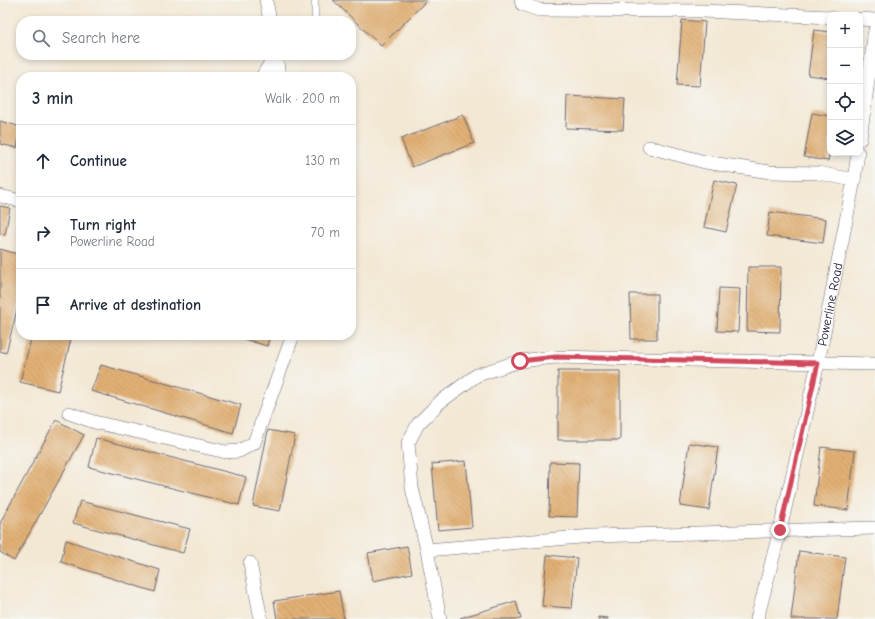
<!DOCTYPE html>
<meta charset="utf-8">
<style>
:root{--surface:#fff;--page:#f2f2f3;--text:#1f2937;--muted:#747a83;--line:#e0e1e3}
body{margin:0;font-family:"Comic Neue",sans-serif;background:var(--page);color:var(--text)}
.controls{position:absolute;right:12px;top:12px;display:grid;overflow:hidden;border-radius:8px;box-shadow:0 2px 6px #0003}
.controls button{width:36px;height:36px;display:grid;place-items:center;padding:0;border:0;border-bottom:1px solid var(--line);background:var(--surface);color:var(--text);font:20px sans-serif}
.stop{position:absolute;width:12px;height:12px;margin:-9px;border:3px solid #d1495b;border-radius:50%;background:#fff}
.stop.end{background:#d1495b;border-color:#fff;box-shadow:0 1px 4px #0008}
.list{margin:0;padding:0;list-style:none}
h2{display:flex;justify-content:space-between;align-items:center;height:52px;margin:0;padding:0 16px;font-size:17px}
h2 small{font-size:13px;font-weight:400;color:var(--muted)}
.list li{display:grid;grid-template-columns:26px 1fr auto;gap:12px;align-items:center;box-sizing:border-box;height:72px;padding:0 16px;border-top:1px solid var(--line)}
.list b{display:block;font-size:15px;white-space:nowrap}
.list p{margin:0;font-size:13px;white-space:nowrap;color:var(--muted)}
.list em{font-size:13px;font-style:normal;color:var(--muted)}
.icon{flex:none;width:22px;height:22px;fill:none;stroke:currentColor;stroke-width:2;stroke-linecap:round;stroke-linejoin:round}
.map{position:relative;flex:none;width:875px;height:619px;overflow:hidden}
.search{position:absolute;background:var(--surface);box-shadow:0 2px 6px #0003;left:16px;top:16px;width:340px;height:44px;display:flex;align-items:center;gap:10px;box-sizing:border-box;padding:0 14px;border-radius:16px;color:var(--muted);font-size:15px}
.panel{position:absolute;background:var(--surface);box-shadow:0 2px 6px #0003;left:16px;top:72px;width:340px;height:268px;border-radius:16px}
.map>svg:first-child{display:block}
.building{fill:url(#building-back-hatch)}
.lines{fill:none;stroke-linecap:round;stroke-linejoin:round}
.lane-casing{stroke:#6b6771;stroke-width:8}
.street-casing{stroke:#6b6771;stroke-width:14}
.lane{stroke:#fff;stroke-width:7}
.street{stroke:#fff;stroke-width:13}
.route{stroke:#d1495b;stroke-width:5}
.labels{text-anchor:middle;stroke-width:3;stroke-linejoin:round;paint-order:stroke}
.street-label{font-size:13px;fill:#22223b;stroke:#f6f6f2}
</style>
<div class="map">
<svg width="875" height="619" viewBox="0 0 875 619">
<defs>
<pattern id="building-back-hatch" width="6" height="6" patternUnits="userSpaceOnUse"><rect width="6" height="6" fill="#e1b074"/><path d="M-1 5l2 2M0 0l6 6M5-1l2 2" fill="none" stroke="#c19765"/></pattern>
</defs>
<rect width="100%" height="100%" fill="#f6f6f2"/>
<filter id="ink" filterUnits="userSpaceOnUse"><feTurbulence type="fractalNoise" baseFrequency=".025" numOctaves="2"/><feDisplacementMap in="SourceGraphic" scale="8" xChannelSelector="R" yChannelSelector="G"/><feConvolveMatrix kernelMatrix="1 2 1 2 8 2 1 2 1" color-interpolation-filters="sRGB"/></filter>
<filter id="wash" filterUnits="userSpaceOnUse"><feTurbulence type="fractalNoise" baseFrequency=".012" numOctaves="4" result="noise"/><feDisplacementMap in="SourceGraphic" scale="16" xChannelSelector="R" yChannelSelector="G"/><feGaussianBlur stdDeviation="0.9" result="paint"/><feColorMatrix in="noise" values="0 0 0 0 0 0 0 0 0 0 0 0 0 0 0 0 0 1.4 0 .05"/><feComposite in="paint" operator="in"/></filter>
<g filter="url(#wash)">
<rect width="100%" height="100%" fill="#f3e8d4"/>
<g id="blocks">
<!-- building -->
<path class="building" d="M333,0H427L381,46Z
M682,20L705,22L700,86L677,85Z
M814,30L830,32V78L808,75Z
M567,96L625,99L623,130L566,128Z
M812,113L830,116V151L828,161L804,157Z
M463,115L474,143L412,167L401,139Z
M0,121L21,127L17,148L0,144Z
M714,180L737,185L726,232L704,227Z
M0,206L10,208L5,235L0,234Z
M770,212L826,219L823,243L767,236Z
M0,249L21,255V294L6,353L0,351Z
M748,267H781L780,332L747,331Z
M719,288L740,289L738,332L717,331Z
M630,294H657V339H631Z
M32,335H72L58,391L20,382Z
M231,335H270L267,346Z
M101,365L241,405L233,433L91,391Z
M558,371H620V440H558Z
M56,420L84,435L14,561L0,552V523Z
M268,430L295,435L280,511L253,506Z
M96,438L246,477L239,505L89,467Z
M689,443L718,447L709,510L680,506Z
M821,447L855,451L848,510L814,506Z
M466,461L472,527L438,530L432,464Z
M550,462L579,463L577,517L549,516Z
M80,501L190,529L183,553L73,523Z
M66,540L160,570L155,592L61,562Z
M407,546L412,573L373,581L368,553Z
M799,551L845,557L837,619H791Z
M547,555L577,558L572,608L542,606Z
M339,591L344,619H277L274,601Z
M516,601L521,619H460V618Z
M598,617L608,618V619H598Z"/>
</g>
</g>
<g filter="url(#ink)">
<use href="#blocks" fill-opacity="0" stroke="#6b6771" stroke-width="1"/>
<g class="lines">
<defs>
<path id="lane" d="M315,0V21"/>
<g id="street">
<path d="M266,0L270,21"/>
<path d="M521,0L522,4L539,10L703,11L830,17"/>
<path d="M860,19L875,20"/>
<path d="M276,55L279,77"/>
<path d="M262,77L275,55"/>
<path d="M860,139L875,30"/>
<path d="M649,147L705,162L770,172L818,173L854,180"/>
<path d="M0,196L21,201"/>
<path d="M69,413L94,422L226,452L239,451L254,443L293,335"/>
<path d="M427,550L593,536L875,528"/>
<path d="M250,563L261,619"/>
<path d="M440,619L427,550L412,488L408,443L418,424L440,402L477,375L520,361L555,357L875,364"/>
<path id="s1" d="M757,619L780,530L818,363L854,180L858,153"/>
</g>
</defs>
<!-- lane casing -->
<use href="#lane" class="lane-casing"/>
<!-- street casing -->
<use href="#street" class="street-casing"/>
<!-- lane -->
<use href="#lane" class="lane"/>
<!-- street -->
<use href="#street" class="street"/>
</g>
</g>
<g class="lines" filter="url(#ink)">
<!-- route -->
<path class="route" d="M520,361L556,357L818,363L780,530"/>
</g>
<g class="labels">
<!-- street labels -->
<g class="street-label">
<text dy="5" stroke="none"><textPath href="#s1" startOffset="323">Powerline Road</textPath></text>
</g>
</g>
</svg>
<div class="controls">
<button>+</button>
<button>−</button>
<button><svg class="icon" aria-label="locate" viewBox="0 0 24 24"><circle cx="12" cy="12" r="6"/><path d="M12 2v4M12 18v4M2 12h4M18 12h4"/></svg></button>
<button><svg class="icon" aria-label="layers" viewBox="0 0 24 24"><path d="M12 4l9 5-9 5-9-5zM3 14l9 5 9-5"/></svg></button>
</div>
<div class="stop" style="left:520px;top:361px"></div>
<div class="stop end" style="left:780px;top:530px"></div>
<div class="search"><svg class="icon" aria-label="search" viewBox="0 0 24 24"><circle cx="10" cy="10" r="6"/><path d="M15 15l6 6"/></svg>Search here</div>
<section class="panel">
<h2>3 min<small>Walk · 200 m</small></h2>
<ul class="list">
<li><svg class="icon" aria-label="ahead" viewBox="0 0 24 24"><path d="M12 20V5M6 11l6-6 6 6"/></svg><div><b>Continue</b></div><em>130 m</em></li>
<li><svg class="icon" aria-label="right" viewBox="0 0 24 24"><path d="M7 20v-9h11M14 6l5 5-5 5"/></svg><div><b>Turn right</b><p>Powerline Road</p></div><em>70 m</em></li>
<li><svg class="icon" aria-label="arrive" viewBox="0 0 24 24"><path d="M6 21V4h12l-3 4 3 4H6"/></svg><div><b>Arrive at destination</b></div></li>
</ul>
</section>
</div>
